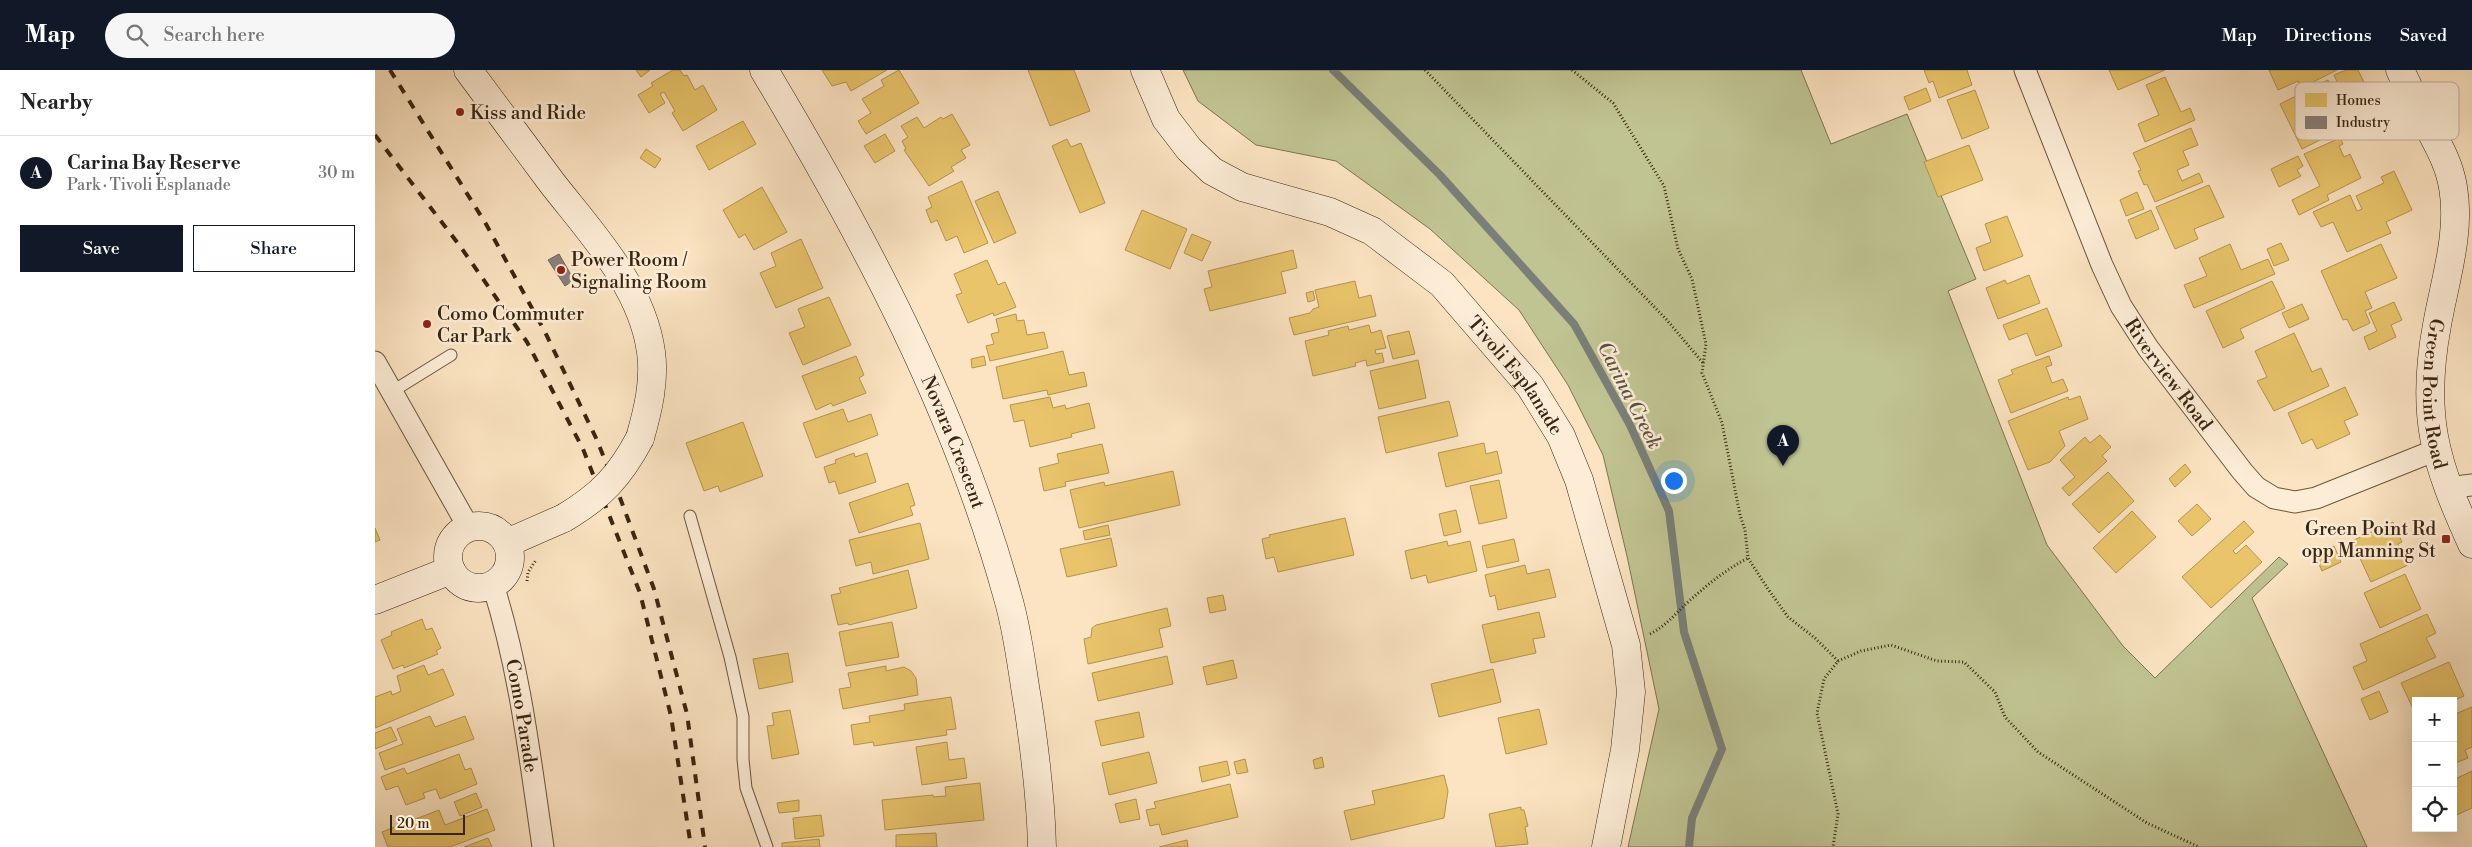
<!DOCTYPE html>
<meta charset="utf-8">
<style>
:root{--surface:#fff;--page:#f6f6f6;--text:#222;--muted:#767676;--line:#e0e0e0;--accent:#111827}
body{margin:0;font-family:"Libre Bodoni",serif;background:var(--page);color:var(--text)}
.controls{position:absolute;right:15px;bottom:15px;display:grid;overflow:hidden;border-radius:0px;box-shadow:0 5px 20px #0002}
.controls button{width:45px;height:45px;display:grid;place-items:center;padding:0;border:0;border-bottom:1px solid var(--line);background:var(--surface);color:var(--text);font:25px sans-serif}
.scale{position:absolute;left:15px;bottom:12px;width:75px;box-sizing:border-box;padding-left:5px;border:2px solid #392510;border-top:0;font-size:14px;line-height:18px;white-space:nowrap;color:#392510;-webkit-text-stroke:4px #fdedd7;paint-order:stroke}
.you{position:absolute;left:1298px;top:410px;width:18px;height:18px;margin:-12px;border:4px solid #fff;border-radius:50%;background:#1a73e8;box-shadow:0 0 0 8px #1a73e833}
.badge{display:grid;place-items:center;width:32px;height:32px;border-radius:50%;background:var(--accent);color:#fff;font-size:16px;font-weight:700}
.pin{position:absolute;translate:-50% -41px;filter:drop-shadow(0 1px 2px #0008)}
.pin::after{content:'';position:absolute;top:26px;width:18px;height:15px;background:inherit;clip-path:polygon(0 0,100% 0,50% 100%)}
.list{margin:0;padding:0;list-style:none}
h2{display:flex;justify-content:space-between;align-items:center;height:65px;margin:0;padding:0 20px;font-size:21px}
h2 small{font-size:16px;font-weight:400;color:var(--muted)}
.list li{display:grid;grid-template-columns:32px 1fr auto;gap:15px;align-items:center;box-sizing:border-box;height:75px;padding:0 20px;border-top:1px solid var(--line)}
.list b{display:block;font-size:19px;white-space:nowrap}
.list p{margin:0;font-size:16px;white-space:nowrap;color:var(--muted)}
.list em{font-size:16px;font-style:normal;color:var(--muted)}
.actions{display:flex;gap:10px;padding:15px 20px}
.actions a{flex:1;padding:11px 0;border:1px solid var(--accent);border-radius:0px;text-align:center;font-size:18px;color:var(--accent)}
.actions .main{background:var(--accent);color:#fff}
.icon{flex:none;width:28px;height:28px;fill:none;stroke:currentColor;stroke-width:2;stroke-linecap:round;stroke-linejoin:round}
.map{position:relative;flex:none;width:2097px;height:777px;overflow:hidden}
header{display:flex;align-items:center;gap:30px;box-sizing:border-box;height:70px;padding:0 25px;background:var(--accent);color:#fff}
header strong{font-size:24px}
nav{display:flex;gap:28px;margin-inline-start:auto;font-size:18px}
.search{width:350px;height:45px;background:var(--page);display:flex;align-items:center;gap:12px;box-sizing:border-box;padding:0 18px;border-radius:28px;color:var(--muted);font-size:19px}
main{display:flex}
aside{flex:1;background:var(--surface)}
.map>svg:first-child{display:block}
.green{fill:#c0c492;stroke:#7c7451}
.homes{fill:#e9c46a;stroke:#b4944f}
.industry{fill:#8a817c;stroke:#72655c}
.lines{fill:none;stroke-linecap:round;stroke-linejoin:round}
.stream{stroke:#7a7f78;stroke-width:8}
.lane-casing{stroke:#6a553c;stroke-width:13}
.street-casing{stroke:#6a553c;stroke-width:23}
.secondary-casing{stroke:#392510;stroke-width:29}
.path{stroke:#392510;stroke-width:3;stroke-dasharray:1 2.5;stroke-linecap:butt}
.lane{stroke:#fdedd7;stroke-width:11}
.street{stroke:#fdedd7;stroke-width:21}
.secondary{stroke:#fdedd7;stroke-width:28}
.rail{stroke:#392510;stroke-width:4;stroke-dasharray:9 9;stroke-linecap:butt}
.secondary-bridge-casing{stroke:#392510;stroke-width:29;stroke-linecap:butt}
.secondary-bridge{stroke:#fdedd7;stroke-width:28}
.poi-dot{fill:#8f2418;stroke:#fdedd7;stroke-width:2}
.labels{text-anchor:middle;stroke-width:5;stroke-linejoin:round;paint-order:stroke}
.poi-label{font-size:19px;fill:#392510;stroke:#fdedd7;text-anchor:start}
.street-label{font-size:19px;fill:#392510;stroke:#fdedd7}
.water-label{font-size:20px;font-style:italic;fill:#595244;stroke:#fdedd7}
.key{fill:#fdedd7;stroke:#c2b19b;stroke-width:1}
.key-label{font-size:14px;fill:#392510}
</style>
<header>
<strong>Map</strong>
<div class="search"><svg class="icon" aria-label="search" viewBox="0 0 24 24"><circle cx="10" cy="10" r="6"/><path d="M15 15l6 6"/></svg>Search here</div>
<nav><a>Map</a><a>Directions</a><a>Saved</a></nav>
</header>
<main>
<aside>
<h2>Nearby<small></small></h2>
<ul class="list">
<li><span class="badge">A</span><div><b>Carina Bay Reserve</b><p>Park · Tivoli Esplanade</p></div><em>30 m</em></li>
</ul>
<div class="actions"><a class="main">Save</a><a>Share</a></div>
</aside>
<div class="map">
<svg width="2097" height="777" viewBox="0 0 2097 777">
<rect width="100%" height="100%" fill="#fce4c2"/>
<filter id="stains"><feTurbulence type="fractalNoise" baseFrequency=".004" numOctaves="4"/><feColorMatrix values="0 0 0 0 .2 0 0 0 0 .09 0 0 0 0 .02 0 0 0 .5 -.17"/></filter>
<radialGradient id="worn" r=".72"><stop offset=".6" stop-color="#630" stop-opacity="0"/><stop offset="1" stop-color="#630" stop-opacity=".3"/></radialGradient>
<!-- green -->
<path class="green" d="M808,0H1426L1456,74L1532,44L1601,209L1573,221L1672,475L1748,576L1780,608L1904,487L1913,494L1877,528L1992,777H1253L1284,639L1252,486L1228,385L1193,315L1144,240L1055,159L961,91L881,75L823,31Z"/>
<!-- homes -->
<path class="homes" d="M261,0H275L266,7Z
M298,0H305L309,6L312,5L320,20L328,15L342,40L308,61L297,43L300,41L289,22L285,24L290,33L274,43L263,25L278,16L276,13Z
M447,0H512L476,21L471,12L457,16Z
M524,0L544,33L491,64L483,51L496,43L487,29L509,16L506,10Z
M653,0H699L715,41L675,56Z
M1549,0H1592L1597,15L1564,28L1558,11L1554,13Z
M1734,0H1790L1743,20Z
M1894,0H1962L1926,18L1923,11L1903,20Z
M1971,0H1983L1991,16L1969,26L1959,5Z
M1790,7L1806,42L1815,38L1820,50L1770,72L1763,54L1784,45L1771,15Z
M1953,10L1962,30L1957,33L1969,58L1927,79L1905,34Z
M1551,18L1556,31L1534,40L1529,27Z
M1600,20L1614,58L1587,69L1572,30Z
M577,44L595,75L586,80L591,88L576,97L579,101L554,116L529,80L531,79L527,71L533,67L526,56L542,47L549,58L566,47L568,49Z
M368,51L381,74L334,100L321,76Z
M1816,58L1823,75L1808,81L1814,95L1802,100L1807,111L1824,103L1828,112L1780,132L1772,114L1769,115L1763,101L1766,100L1758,83Z
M510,64L520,81L500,93L489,76Z
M1965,68L1968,74L1964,76L1969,87L1975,84L1986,108L1952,125L1954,130L1924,145L1917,130L1945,116L1929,84Z
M692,69L696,77L706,73L730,133L705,143L677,76Z
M1594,75L1608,110L1563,127L1549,92Z
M271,79L286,89L280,98L265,88Z
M1923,86L1928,96L1922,100L1926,106L1904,117L1896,99Z
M2019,101L2037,140L2011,152L2016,163L1972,182L1958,152L1946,157L1938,142L1975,125L1982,141L1987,139L1981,126L2009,113L2006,107Z
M587,111L613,173L589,183L582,166L571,171L562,150L556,153L551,140L557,137L553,127Z
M1834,115L1849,147L1819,159L1823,169L1800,179L1781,137Z
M387,117L412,162L379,180L370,164L364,168L348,140Z
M623,121L641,163L619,173L600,131Z
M1762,122L1769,139L1751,146L1745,130Z
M767,140L812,159L795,199L750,180Z
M1776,140L1784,159L1761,169L1753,150Z
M1632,146L1648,186L1609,201L1601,178L1616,172L1610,154Z
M817,164L836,172L827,191L809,183Z
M426,169L448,218L401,238L385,203L401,196L396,183Z
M1906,173L1914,190L1899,196L1892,179Z
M1855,174L1866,200L1893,189L1900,204L1819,238L1809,215L1832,206L1824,188Z
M2006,174L2022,208L1990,222L1997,238L1990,241L1995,253L1978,261L1972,249L1968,250L1946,201Z
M918,180L922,198L906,202L911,223L835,241L829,219L837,217L833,201Z
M612,190L623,215L630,212L641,237L619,246L618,243L593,253L581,225L587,223L579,204Z
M1654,205L1665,233L1623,249L1611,218L1630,210L1632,214Z
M980,211L984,228L996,225L1001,246L919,265L914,248L935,243L938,239L944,237L940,220Z
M1897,211L1910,238L1865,259L1869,268L1848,278L1831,241Z
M938,221L940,230L933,232L931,223Z
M454,227L476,275L428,295L414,263L430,257L423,239Z
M2019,232L2027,250L2016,255L2021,267L1994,280L1989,267L2002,261L1994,243Z
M1927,234L1934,249L1914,258L1907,243Z
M1672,238L1687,276L1661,286L1652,263L1634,270L1628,255Z
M641,244L642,251L649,250L652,265L669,262L673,278L615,291L611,276L619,274L616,264L624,262L621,249Z
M994,255L996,263L1006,260L1011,278L1000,280L1001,284L1007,283L1009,292L992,296L991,290L980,293L981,296L938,306L930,271L954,265L953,261L973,256L974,260Z
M1034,261L1040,284L1018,289L1012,266Z
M1919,263L1937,302L1946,298L1954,316L1899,341L1882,311L1892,307L1880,281Z
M688,281L694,305L709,302L712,316L673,325L672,320L628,329L621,297Z
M481,286L489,305L484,308L491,323L458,336L456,333L441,340L427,306Z
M609,286L611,295L597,298L596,289Z
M1674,286L1677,295L1671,297L1677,313L1688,309L1693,321L1636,343L1623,310L1638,304L1636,300Z
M1043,290L1051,328L1004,339L995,301Z
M1970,317L1983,345L1969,351L1975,364L1942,379L1937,369L1927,374L1913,343Z
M1705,326L1713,349L1684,361L1690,376L1675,392L1653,400L1633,351L1693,327L1694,330Z
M675,327L678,338L690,335L691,339L714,333L720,358L696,364L697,367L655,377L649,350L639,352L635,335Z
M1074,331L1083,366L1011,383L1003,347Z
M468,339L473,352L496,344L503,365L441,388L428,353Z
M368,352L388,406L345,422L343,416L329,421L311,373Z
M1725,365L1736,377L1727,386L1732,391L1694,426L1687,418L1700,407L1685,390L1710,367L1715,373Z
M1109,373L1111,384L1122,381L1127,403L1071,417L1063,383Z
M727,374L734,403L690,412L691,416L669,421L664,398L684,393L682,384Z
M479,383L480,387L492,383L501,412L464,424L460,411L454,413L449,397L461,393L460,390Z
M1810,394L1816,402L1800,417L1794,409Z
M798,401L805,435L704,458L695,420L729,412L730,416Z
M1733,402L1759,431L1724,463L1697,434Z
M1124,410L1132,448L1104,454L1095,416Z
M533,413L540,435L535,437L538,445L484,463L474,433Z
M1822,434L1836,449L1817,466L1803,451Z
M1081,440L1086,462L1069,466L1064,444Z
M1757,441L1781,467L1741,503L1718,478Z
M970,448L979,485L903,502L899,487L891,489L887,469L895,467L894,465Z
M1869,451L1879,462L1858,481L1861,484L1871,475L1887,492L1836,538L1807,507Z
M2018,452L2027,472L2023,474L2033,495L1996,512L1977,471Z
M545,453L554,489L498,504L496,492L481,496L474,470Z
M733,455L735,465L710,470L708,461Z
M0,458L5,470L0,472Z
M736,468L742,496L692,507L685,479Z
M1139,469L1144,491L1112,498L1107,476Z
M1072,471L1073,476L1095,471L1102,501L1053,513L1051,505L1036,509L1030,481Z
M1959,476L1966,492L1947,501L1940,485Z
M1150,495L1152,504L1174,499L1181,527L1123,540L1120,525L1115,527L1110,505Z
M533,500L542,538L474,555L473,553L463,555L456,525L466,523L464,518Z
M2030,504L2046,539L2005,558L1989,523Z
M848,525L851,540L835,543L832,528Z
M792,538L796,556L784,559L788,577L713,594L709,569L716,567L717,558L721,555Z
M1164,542L1170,567L1158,569L1161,583L1116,593L1107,555Z
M2052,544L2061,563L2051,568L2061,587L1988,620L1978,597L1992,591L1985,574Z
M47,549L51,560L57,558L66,578L61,581L63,584L29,598L28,595L18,599L6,570L17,565L16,562Z
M517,552L524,587L471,596L464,562Z
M413,583L418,612L384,619L378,589Z
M792,586L798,614L723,631L717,603Z
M858,590L862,608L832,615L828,597Z
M2074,592L2089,626L2078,631H2041V645L2026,613Z
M49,595L53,605L68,599L79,625L0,658V627L16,621L17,625L26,621L22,606Z
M511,596V601L529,597L536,601L541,608L543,625L468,639L464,619L476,617L473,603Z
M1118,599L1126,632L1064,647L1056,614Z
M2004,621L2013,642L1995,650L1986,629Z
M576,627L581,659L571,660L572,665L499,676L498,672L479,675L476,655L495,652L494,646L530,640L529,634Z
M2097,637V677L2090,680L2093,688L2078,694V645Z
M1164,639L1172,674L1131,684L1123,648Z
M415,640L424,684L397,689L392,656L399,655L397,643Z
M764,642L769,667L726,676L720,651Z
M55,646L60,657L90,646L99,669L10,700L4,683L28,674L22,659Z
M16,657L22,670L0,679V663Z
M572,672L574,690L589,688L592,708L547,715L541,677Z
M774,682L782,713L734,725L727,693Z
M84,684L90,700L96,698L102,714L65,729L61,719L48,723L50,728L31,735L23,716L11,720L6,707L29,698L32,704Z
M947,687L949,697L940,699L938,690Z
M870,689L873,702L862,704L859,692Z
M852,691L855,705L827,712L824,697Z
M2097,701V738L2079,746L2078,710Z
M1069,705L1073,721L1069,748L976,770L969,741L1000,734L997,721Z
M605,713L609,750L510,760L507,730L558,725V727L571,726L570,717Z
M855,714L863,747L787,765L784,754L775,756L771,740L781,738L779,732Z
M101,723L107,737L85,746L79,732Z
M761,729L765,749L745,753L740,734Z
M424,730V741L404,743L402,733Z
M1146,737V740H1149L1153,756L1150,757L1153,774L1121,777L1114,744Z
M112,739L120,760L75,777H13L7,762L64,740L70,755Z
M446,745L449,766L420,769L418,748Z
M561,763L562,777H521V765Z
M113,768L117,777H89Z
M444,769L445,777H407V773Z
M812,770L813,777H784Z"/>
<!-- industry -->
<path class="industry" d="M184,184L199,210L190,216L173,190Z"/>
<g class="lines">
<!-- stream -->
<path class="stream" d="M958,0L1065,105L1199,254L1255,355L1294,441L1309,562L1347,679L1317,748L1314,777"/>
<defs>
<path id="lane" d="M18,321L76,285
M315,446L355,587L368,647V689L371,718L392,777"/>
<g id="street">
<path id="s1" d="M1650,0L1727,195L1746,236L1773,278L1867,401L1881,417L1899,428L1920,432L1941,428L2061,380"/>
<path d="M0,292L94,458"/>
<path d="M2072,418L2097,415"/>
<path id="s2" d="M118,515C145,600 155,689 168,777"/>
</g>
<g id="secondary">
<path d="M93,0C121,38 149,75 177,113C216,163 267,216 276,282C280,311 273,340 265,368"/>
<path id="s3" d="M389,0C489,167 581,339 633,528C643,562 647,600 653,635C660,682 666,730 667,777"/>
<path id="s4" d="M770,0L791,49L814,79L837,101L867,117L955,142L997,161L1067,214L1155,316L1186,366L1204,410L1251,575L1256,622L1250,680L1231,777"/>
<path id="s5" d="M2025,0C2034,18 2042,37 2052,54C2063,75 2074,93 2078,117C2086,162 2070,210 2062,255C2045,346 2060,392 2097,474"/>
<circle cx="104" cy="487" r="31"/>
<path d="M132,473L189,448"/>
<path d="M0,530L76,500"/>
</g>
</defs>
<!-- lane casing -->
<use href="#lane" class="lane-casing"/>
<!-- street casing -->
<use href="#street" class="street-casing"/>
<!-- secondary casing -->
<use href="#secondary" class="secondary-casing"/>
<!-- path -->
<path class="path" d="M1050,0L1291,249L1328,293
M1197,0L1238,33L1289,116L1303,179L1317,209L1331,274L1327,303L1347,353L1365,445L1370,460L1373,488L1393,519L1413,547L1440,568L1463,591L1449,609L1442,643L1463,744L1458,777
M152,511L153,502L161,490
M1275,564C1291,556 1301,543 1313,532C1332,515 1350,500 1373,488
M1463,591L1486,581L1516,575L1562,591L1589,592L1620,622L1630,647L1663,682L1772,753L1824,777"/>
<!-- lane -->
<use href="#lane" class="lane"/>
<!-- street -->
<use href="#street" class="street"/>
<!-- secondary -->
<use href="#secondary" class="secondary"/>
<!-- rail -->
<path class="rail" d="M15,0L111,154L170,262L221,368L241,417L279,519L312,644L330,777
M0,65L85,176L152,272L208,379L265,523L296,646L316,777"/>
<defs>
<path id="secondary-bridge" d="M189,448C226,426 245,406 265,368"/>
</defs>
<!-- secondary-bridge casing -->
<use href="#secondary-bridge" class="secondary-bridge-casing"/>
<!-- secondary-bridge -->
<use href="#secondary-bridge" class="secondary-bridge"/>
</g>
<!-- markers -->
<g class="poi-dot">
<circle cx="85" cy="42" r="5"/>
<circle cx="186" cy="200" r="5"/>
<circle cx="52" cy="254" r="5"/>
<rect x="2066" y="464" width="10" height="10" rx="2.5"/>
</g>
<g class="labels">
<!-- poi labels -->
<g class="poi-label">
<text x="95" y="49">Kiss and Ride</text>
<text x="196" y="196">Power Room /<tspan x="196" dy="22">Signaling Room</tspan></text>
<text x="62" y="250">Como Commuter<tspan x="62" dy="22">Car Park</tspan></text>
<text x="2061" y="465" text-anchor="end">Green Point Rd<tspan x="2061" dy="22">opp Manning St</tspan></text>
</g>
<!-- street labels -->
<g class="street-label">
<text dy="7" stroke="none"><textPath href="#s1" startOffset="338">Riverview Road</textPath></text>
<text dy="7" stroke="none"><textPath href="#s4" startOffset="500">Tivoli Esplanade</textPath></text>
<text dy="7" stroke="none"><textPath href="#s5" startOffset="338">Green Point Road</textPath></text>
<text dy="7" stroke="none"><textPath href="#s3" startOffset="418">Novara Crescent</textPath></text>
<text dy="7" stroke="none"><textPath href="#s2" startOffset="134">Como Parade</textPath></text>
</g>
<!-- water labels -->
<g class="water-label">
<text transform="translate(1255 325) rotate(63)" y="7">Carina Creek</text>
</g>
</g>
<!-- legend -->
<rect x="1920" y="12" width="164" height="58" rx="8" class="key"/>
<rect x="1930" y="23" width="22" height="14" fill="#e9c46a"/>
<rect x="1930" y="46" width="22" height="13" fill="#8a817c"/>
<g class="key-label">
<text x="1961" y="35">Homes</text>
<text x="1961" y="57">Industry</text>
</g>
<rect width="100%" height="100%" filter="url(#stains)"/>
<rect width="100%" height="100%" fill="url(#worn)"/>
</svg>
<div class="controls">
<button>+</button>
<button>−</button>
<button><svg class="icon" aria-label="locate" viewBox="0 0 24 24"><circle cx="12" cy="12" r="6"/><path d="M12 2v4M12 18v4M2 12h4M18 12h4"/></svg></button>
</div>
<div class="scale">20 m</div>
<div class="you"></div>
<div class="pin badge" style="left:1408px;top:396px">A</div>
</div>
</main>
